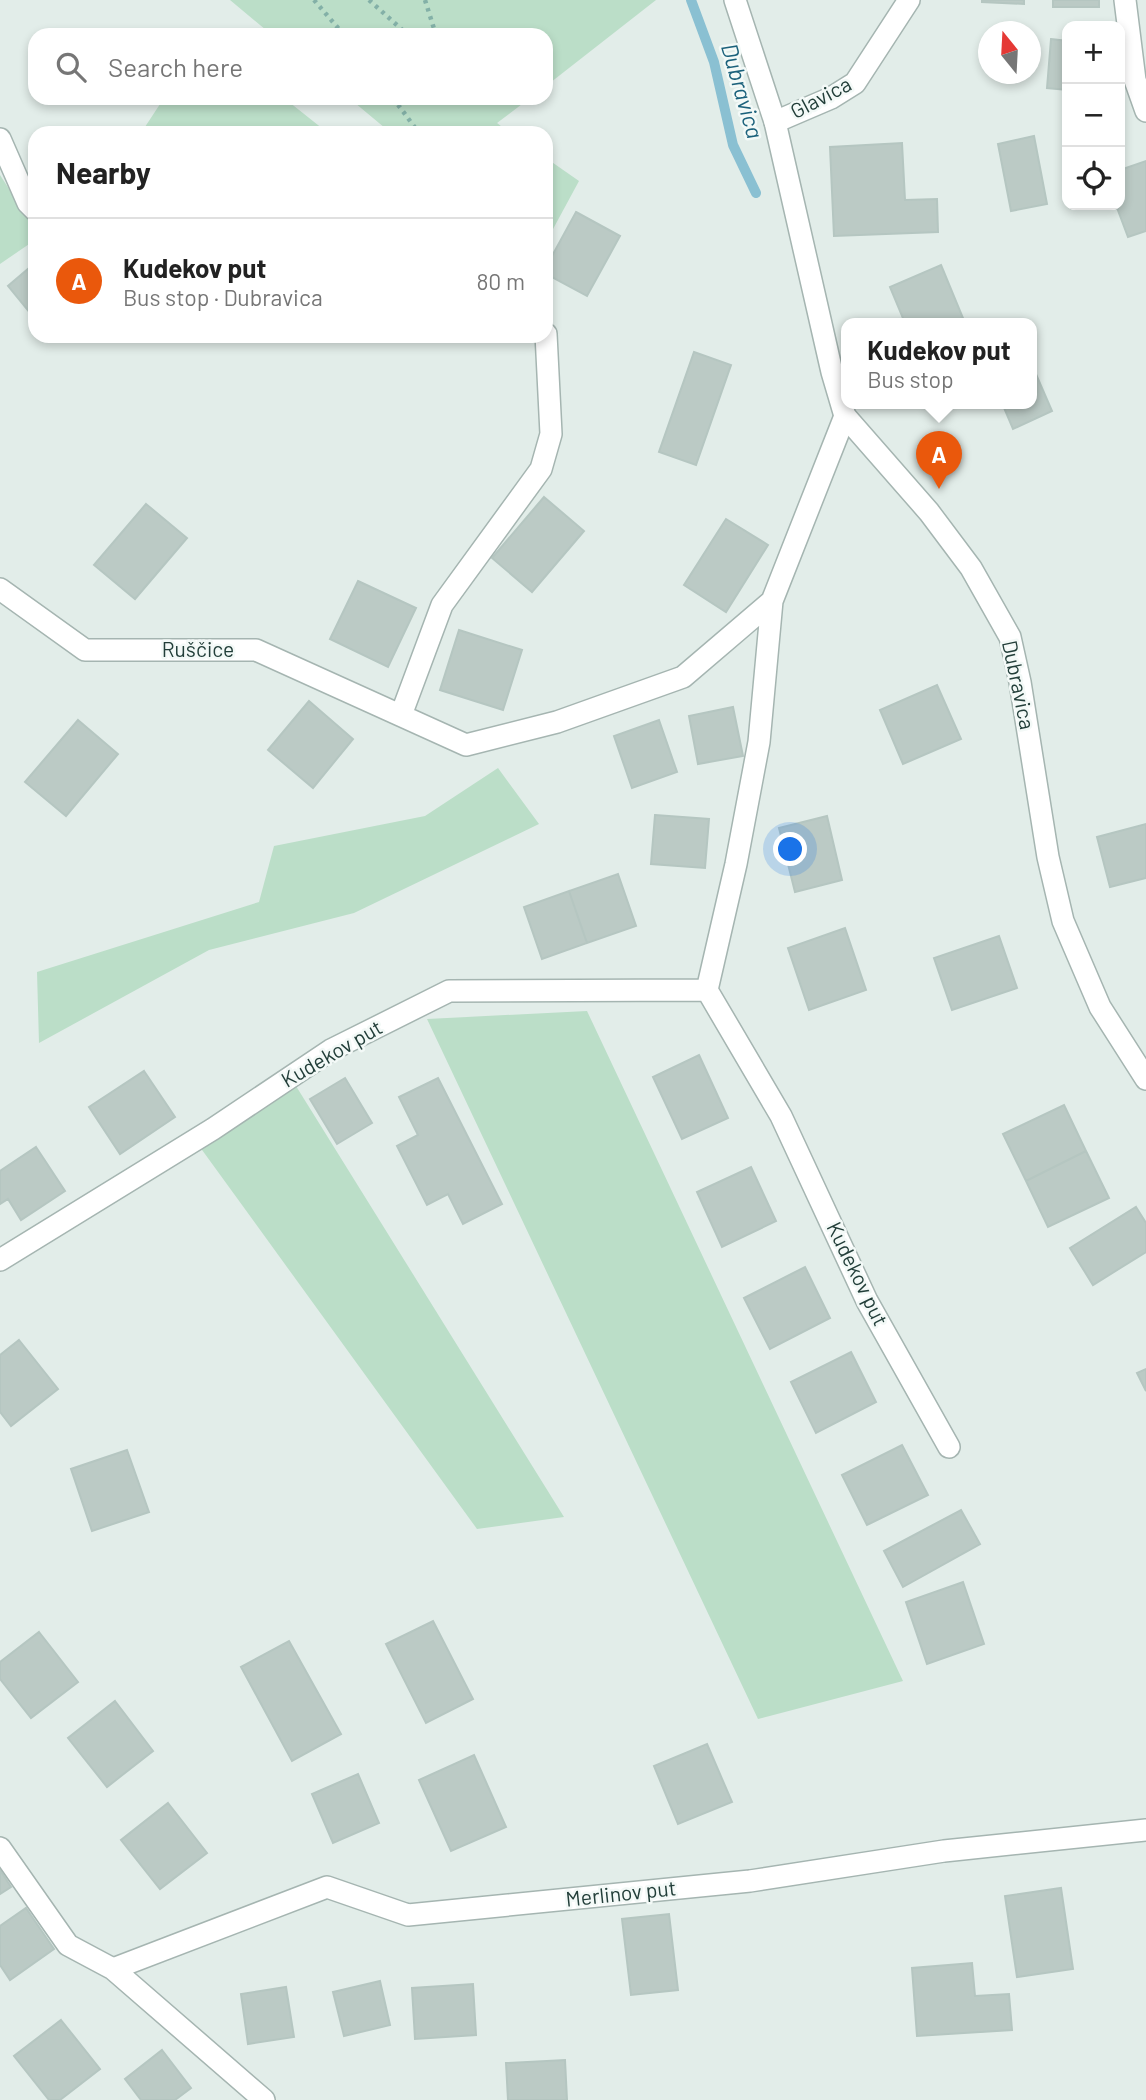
<!DOCTYPE html>
<meta charset="utf-8">
<style>
:root{--surface:#fff;--page:#f2f2f2;--text:#222;--muted:#767676;--line:#e0e0e0;--accent:#ea580c}
body{margin:0;font-family:Barlow,sans-serif;background:var(--page);color:var(--text)}
.controls{position:absolute;right:21px;top:21px;display:grid;overflow:hidden;border-radius:14px;box-shadow:0 4px 10px #0003}
.controls button{width:63px;height:63px;display:grid;place-items:center;padding:0;border:0;border-bottom:2px solid var(--line);background:var(--surface);color:var(--text);font:35px sans-serif}
.compass{position:absolute;left:978px;top:21px;width:63px;height:63px;border-radius:50%;background:var(--surface);box-shadow:0 4px 10px #0003;rotate:342deg}
.you{position:absolute;left:791px;top:850px;width:24px;height:24px;margin:-18px;border:5px solid #fff;border-radius:50%;background:#1a73e8;box-shadow:0 0 0 10px #1a73e833}
.badge{display:grid;place-items:center;width:46px;height:46px;border-radius:50%;background:var(--accent);color:#fff;font-size:23px;font-weight:700}
.pin{position:absolute;translate:-50% -58px;filter:drop-shadow(0 2px 4px #0008)}
.pin::after{content:'';position:absolute;top:37px;width:24px;height:21px;background:inherit;clip-path:polygon(0 0,100% 0,50% 100%)}
.popup{position:absolute;left:841px;top:318px;width:196px;height:91px;box-sizing:border-box;display:grid;place-content:center;border-radius:14px;background:var(--surface);filter:drop-shadow(0 2px 5px #0005);font-size:23px;white-space:nowrap;color:var(--muted)}
.popup b{font-size:26px;color:var(--text)}
.popup::after{content:'';position:absolute;left:50%;top:100%;margin-left:-14px;border:14px solid transparent;border-top-color:var(--surface)}
.list{margin:0;padding:0;list-style:none}
h2{display:flex;justify-content:space-between;align-items:center;height:91px;margin:0;padding:0 28px;font-size:30px}
h2 small{font-size:23px;font-weight:400;color:var(--muted)}
.list li{display:grid;grid-template-columns:46px 1fr auto;gap:21px;align-items:center;box-sizing:border-box;height:126px;padding:0 28px;border-top:2px solid var(--line)}
.list b{display:block;font-size:26px;white-space:nowrap}
.list p{margin:0;font-size:23px;white-space:nowrap;color:var(--muted)}
.list em{font-size:23px;font-style:normal;color:var(--muted)}
.icon{flex:none;width:38px;height:38px;fill:none;stroke:currentColor;stroke-width:2;stroke-linecap:round;stroke-linejoin:round}
.map{position:relative;flex:none;width:1146px;height:2100px;overflow:hidden}
.search{position:absolute;background:var(--surface);box-shadow:0 4px 10px #0003;left:28px;top:28px;width:525px;height:77px;display:flex;align-items:center;gap:18px;box-sizing:border-box;padding:0 24px;border-radius:21px;color:var(--muted);font-size:26px}
.panel{position:absolute;background:var(--surface);box-shadow:0 4px 10px #0003;left:28px;top:126px;width:525px;height:217px;border-radius:21px}
.map>svg:first-child{display:block}
.green{fill:#bbdec8}
.lines{fill:none;stroke-linecap:round;stroke-linejoin:round}
.stream{stroke:#8ac0d2;stroke-width:10}
.building{fill:#bbcac5;stroke:#b5c6c1;stroke-width:2}
.minor-casing{stroke:#a5b5b1;stroke-width:24}
.tertiary-casing{stroke:#a5b5b1;stroke-width:24}
.path{stroke:#83b0a7;stroke-width:4.5;stroke-dasharray:3.5 5;stroke-linecap:butt}
.minor{stroke:#fff;stroke-width:21}
.tertiary{stroke:#fff;stroke-width:21}
.labels{text-anchor:middle;stroke-width:5;stroke-linejoin:round;paint-order:stroke}
.street-label{font-size:21px;fill:#223e39;stroke:#f3f9f7}
.water-label{font-size:23px;font-style:italic;fill:#1b617b;stroke:#f3f9f7}
</style>
<div class="map">
<svg width="1146" height="2100" viewBox="0 0 1146 2100">
<rect width="100%" height="100%" fill="#e2ede9"/>
<!-- green -->
<path class="green" d="M230,0H656L546,86V35H272Z
M164,98H294L289,102L328,133H141Z
M349,98H530L497,123L510,133H391Z
M546,158L579,181L546,242Z
M0,175L35,229V240L0,264Z
M498,768L539,824L354,913L209,950L39,1043L37,972L259,902L274,846L425,816Z
M587,1011L903,1681L758,1719L427,1019Z
M291,1078L564,1517L477,1529L197,1143Z"/>
<g class="lines">
<!-- stream -->
<path class="stream" d="M691,0L714,62L733,145L756,193"/>
</g>
<!-- building -->
<path class="building" d="M982,0H1024V4L982,2Z
M1053,0H1099V7H1053Z
M1051,39L1067,41V90L1047,88Z
M1034,136L1047,204L1011,211L998,144Z
M902,143L905,200L937,199L938,232L834,236L830,147Z
M1146,161V231L1128,237L1116,205H1120V170Z
M576,212L620,236L587,296L546,274V267Z
M35,263V319L8,286Z
M941,265L965,323H905L890,287Z
M694,352L731,365L696,465L659,452Z
M1032,365L1052,411L1013,429L1002,403H1032Z
M544,497L584,531L532,592L492,558Z
M146,504L187,538L135,599L94,565Z
M726,519L768,545L726,612L684,585Z
M358,581L416,608L388,667L330,639Z
M459,630L522,650L503,710L440,690Z
M937,685L961,739L903,764L880,710Z
M309,701L353,739L313,788L268,750Z
M733,707L743,756L698,764L689,716Z
M78,720L118,754L66,816L25,782Z
M659,720L677,772L632,788L614,736Z
M655,815L709,819L705,868L651,864Z
M827,816L842,880L795,892L779,828Z
M1146,824V878L1110,887L1097,837Z
M618,874L636,926L587,943L569,891Z
M569,891L587,943L542,959L524,907Z
M845,928L866,990L809,1010L788,948Z
M999,936L1017,988L952,1010L934,958Z
M699,1055L728,1118L682,1139L653,1077Z
M144,1071L175,1117L120,1154L89,1107Z
M345,1078L372,1123L337,1144L310,1099Z
M438,1078L502,1204L463,1224L448,1194L427,1205L397,1146L418,1135L399,1097Z
M1064,1105L1086,1151L1026,1181L1003,1134Z
M36,1147L65,1191L21,1220L8,1199L0,1204V1171Z
M1086,1151L1109,1198L1048,1227L1026,1181Z
M751,1167L776,1221L722,1247L697,1192Z
M1136,1207L1146,1223V1252L1093,1285L1070,1248Z
M805,1267L830,1318L770,1349L744,1298Z
M19,1340L58,1389L11,1426L0,1412V1355Z
M851,1352L876,1402L816,1433L791,1382Z
M1146,1369V1391L1137,1373Z
M902,1445L928,1495L867,1525L842,1475Z
M127,1450L149,1512L92,1531L71,1469Z
M961,1510L980,1544L903,1587L884,1551Z
M963,1582L984,1644L927,1664L906,1602Z
M433,1621L473,1699L426,1723L386,1644Z
M39,1632L78,1682L31,1718L0,1679V1662Z
M289,1641L341,1734L292,1761L241,1667Z
M115,1701L153,1751L107,1787L68,1738Z
M707,1744L732,1802L678,1824L654,1766Z
M474,1755L506,1827L451,1851L419,1780Z
M358,1774L379,1823L333,1843L312,1794Z
M168,1803L207,1853L160,1889L121,1840Z
M0,1870L11,1887L0,1894Z
M1061,1888L1073,1969L1017,1977L1005,1896Z
M26,1908L54,1949L10,1980L0,1965V1926Z
M669,1914L678,1990L631,1995L622,1919Z
M972,1963L975,1996L1009,1994L1012,2030L917,2036L912,1968Z
M380,1981L390,2025L344,2036L333,1992Z
M473,1984L476,2035L415,2039L412,1988Z
M286,1987L294,2037L248,2044L241,1994Z
M61,2020L100,2069L60,2100H49L14,2056Z
M162,2050L191,2088L175,2100H141L125,2079Z
M565,2060L567,2100H508L506,2063Z"/>
<g class="lines">
<defs>
<path id="minor" d="M1125,0L1135,80L1146,111
M775,122L831,98L855,83L909,0
M0,139L28,203L35,210
M0,589L85,650H256L466,745L557,722L683,677L772,601
M401,715L442,605L541,469L551,434L546,334
M707,990L781,1116L867,1301L949,1447
M0,1260L213,1129L331,1050L449,991L707,990L736,864L759,742L772,601L845,416
M0,1848L68,1945L113,1969L327,1887L408,1915L750,1881L944,1851L1146,1830
M113,1969L264,2100"/>
<path id="tertiary" d="M735,0L775,122L832,372L845,416L929,512L971,568L1010,637L1020,682L1048,857L1063,921L1100,1007L1146,1079"/>
</defs>
<!-- minor casing -->
<use href="#minor" class="minor-casing"/>
<!-- tertiary casing -->
<use href="#tertiary" class="tertiary-casing"/>
<!-- path -->
<path class="path" d="M314,0L344,35
M369,0L408,35
M425,0L436,35
M393,98L419,133"/>
<!-- minor -->
<use href="#minor" class="minor"/>
<!-- tertiary -->
<use href="#tertiary" class="tertiary"/>
</g>
<g class="labels">
<!-- street labels -->
<g class="street-label">
<text transform="translate(821 98) rotate(-28)" y="7">Glavica</text>
<text x="198" y="657">Ruščice</text>
<text transform="translate(1018 685) rotate(78)" y="7">Dubravica</text>
<text transform="translate(332 1054) rotate(-30)" y="7">Kudekov put</text>
<text transform="translate(857 1274) rotate(64)" y="7">Kudekov put</text>
<text transform="translate(621 1894) rotate(-6)" y="7">Merlinov put</text>
</g>
<!-- water labels -->
<g class="water-label">
<text transform="translate(742 91) rotate(74)" y="8">Dubravica</text>
</g>
</g>
</svg>
<div class="controls">
<button>+</button>
<button>−</button>
<button><svg class="icon" aria-label="locate" viewBox="0 0 24 24"><circle cx="12" cy="12" r="6"/><path d="M12 2v4M12 18v4M2 12h4M18 12h4"/></svg></button>
</div>
<svg class="compass" viewBox="-18 -18 36 36"><path d="M0-13l5 13h-10z" fill="#e53935"/><path d="M0 13l5-13h-10z" fill="#767676"/></svg>
<div class="you"></div>
<div class="pin badge" style="left:939px;top:489px">A</div>
<div class="popup"><b>Kudekov put</b>Bus stop</div>
<div class="search"><svg class="icon" aria-label="search" viewBox="0 0 24 24"><circle cx="10" cy="10" r="6"/><path d="M15 15l6 6"/></svg>Search here</div>
<section class="panel">
<h2>Nearby<small></small></h2>
<ul class="list">
<li><span class="badge">A</span><div><b>Kudekov put</b><p>Bus stop · Dubravica</p></div><em>80 m</em></li>
</ul>
</section>
</div>
